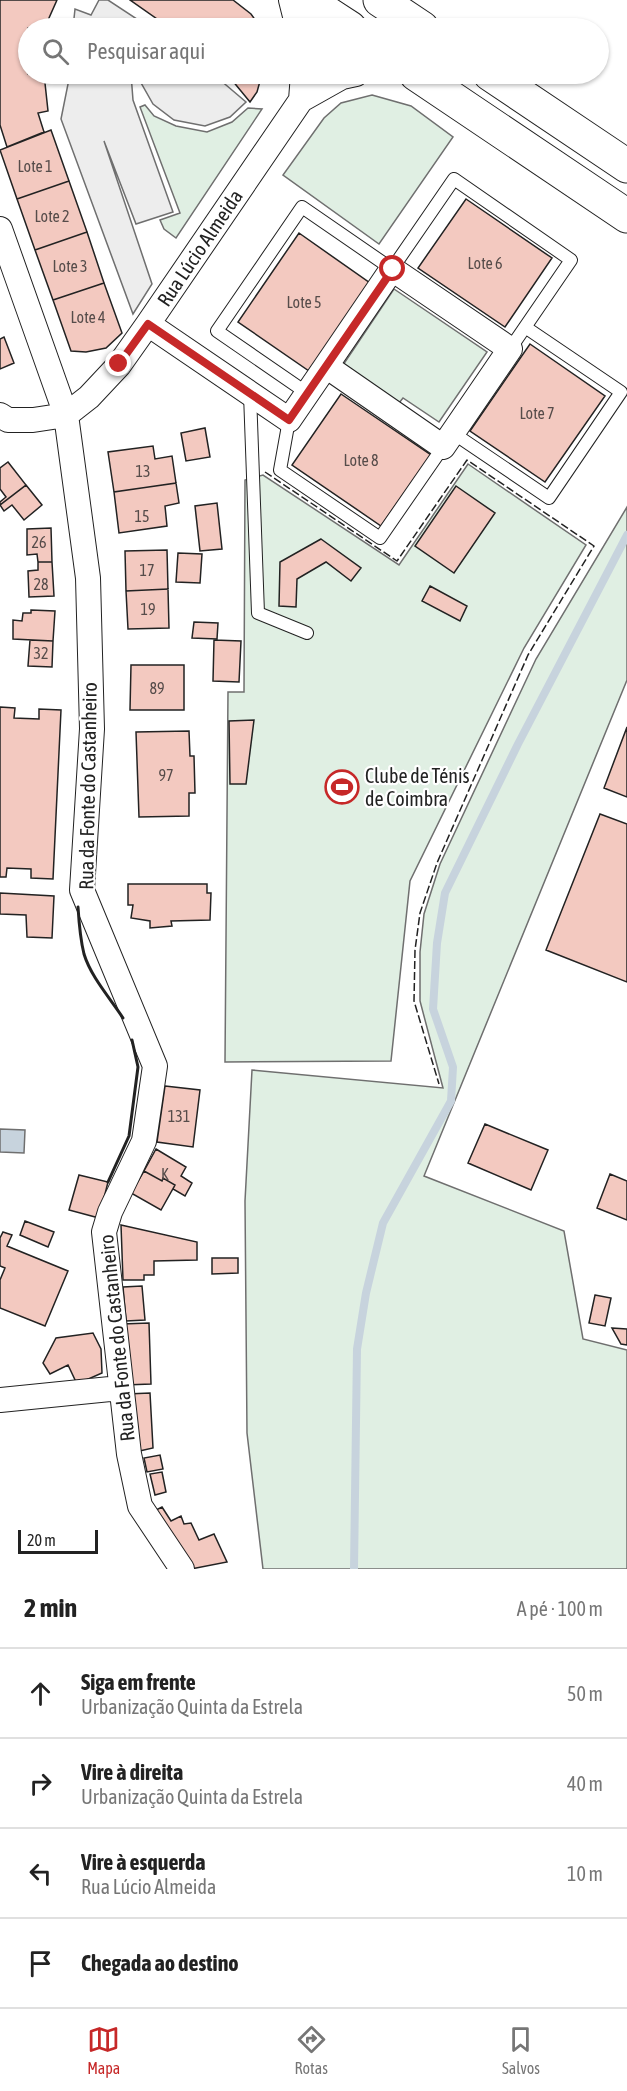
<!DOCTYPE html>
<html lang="pt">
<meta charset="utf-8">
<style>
:root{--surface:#fff;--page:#f6f6f6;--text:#222;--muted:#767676;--line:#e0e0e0;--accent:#c62828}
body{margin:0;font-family:"Asap Condensed",sans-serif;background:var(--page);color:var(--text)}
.scale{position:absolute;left:18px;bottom:15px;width:80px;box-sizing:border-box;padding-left:6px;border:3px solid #222;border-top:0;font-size:16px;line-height:21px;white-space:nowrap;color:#222;-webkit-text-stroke:4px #fff;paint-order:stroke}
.stop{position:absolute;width:18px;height:18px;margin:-14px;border:4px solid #c62828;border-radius:50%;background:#fff}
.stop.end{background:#c62828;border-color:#fff;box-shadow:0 2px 6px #0008}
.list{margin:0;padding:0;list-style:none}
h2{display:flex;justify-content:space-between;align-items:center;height:78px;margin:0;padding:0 24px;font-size:26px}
h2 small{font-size:20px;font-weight:400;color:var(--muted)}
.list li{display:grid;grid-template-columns:39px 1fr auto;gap:18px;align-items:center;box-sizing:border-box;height:90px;padding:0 24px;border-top:2px solid var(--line)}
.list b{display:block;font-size:22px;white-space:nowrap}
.list p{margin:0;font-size:20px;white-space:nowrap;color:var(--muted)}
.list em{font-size:20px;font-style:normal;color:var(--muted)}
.icon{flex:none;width:33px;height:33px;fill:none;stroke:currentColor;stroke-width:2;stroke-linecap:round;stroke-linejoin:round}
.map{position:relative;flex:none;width:627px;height:1569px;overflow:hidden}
.search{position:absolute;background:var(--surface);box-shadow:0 2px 4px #0004;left:18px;right:18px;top:18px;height:66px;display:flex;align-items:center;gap:15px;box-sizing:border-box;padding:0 21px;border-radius:33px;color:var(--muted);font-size:22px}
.sheet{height:438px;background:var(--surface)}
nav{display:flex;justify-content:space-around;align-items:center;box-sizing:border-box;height:84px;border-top:2px solid var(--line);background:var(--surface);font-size:16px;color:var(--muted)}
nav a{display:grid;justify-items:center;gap:3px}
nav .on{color:var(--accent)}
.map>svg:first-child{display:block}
.green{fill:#e0efe3;stroke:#6f6f6f;stroke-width:1.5}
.parking{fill:#ededed;stroke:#6f6f6f;stroke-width:1.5}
.water{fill:#c7d3dd;stroke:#6f6f6f;stroke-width:1.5}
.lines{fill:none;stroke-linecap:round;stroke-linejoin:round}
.stream{stroke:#c7d3dd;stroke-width:8}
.building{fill:#f3c9c0;stroke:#222;stroke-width:1.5}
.lane-casing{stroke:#222;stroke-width:14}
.street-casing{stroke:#222;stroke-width:26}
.secondary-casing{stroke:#222;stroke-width:35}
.lane{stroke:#fff;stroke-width:12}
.street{stroke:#fff;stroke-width:24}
.secondary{stroke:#fff;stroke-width:33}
.fence{stroke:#222;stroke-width:1.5;stroke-dasharray:8 3;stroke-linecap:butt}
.wall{stroke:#222;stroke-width:3}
.route{stroke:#c62828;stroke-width:8}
.labels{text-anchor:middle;stroke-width:4.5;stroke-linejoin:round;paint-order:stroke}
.number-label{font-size:16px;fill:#564c4a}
.street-label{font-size:20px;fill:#222;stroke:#fff}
.poi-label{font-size:20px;fill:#222;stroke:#fff;text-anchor:start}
</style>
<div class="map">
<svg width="627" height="1569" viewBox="0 0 627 1569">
<rect width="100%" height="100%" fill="#fff"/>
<!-- green -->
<path class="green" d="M372,95L411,106L453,137L379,244L283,175L324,118L341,103Z
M145,105L154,116L176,126L207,132L232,122L248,108L262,109L176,238L164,229L160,220L180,213L140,107Z
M394,289L487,352L439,422L403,398L399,403L343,365Z
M468,464L586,545L524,648L410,881L391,1061L225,1062L228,692H244L245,480L263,475L399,565Z
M627,507V680L424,1176L564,1231L583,1339L627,1350V1569H263L247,1433L245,1201L252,1070L443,1088L420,1001V952L424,914L440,864L536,659Z"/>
<!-- parking -->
<path class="parking" d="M99,0H108L140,21L138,28H73L75,9L91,15Z
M70,74H131L133,100L173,212L136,224L104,141L152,284L133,314L61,119Z
M140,74H213L246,102L230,117L205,126L174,120L153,104L140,81Z"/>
<!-- water -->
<path class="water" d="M0,1129L25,1130L24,1153L0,1152Z"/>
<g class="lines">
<!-- stream -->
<path class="stream" d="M354,1569L357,1349L366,1293L383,1223L451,1101L453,1067L433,1009L437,943L445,893L518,744L627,535"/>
</g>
<!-- building -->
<path class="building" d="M0,0H57L49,18L48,28H28V74H44L48,111L38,113L44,132L7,147L0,125Z
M130,0H233L251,14L261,28H170Z
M227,74H262L257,92L250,102Z
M51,130L69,181L17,199L0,150Z
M69,181L87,232L35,250L17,199Z
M466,199L552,258L505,327L418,268Z
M87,232L104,283L53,300L35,250Z
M299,233L370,283L309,371L238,322Z
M104,283L122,333L106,348L86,352L71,351L53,300Z
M4,337L14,363L0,369V339Z
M530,344L605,396L545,482L470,431Z
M341,394L431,455L381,526L292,465Z
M205,428L210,457L186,461L181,433Z
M153,446L155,459L172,456L176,483L114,492L108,452Z
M8,462L26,485L0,505V502L6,497L0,489V468Z
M176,483L179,503L165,506L167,526L119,533L114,492Z
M26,485L42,505L24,520L12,505L4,511L0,505Z
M456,486L495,513L454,573L415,546Z
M217,503L222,549L200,551L195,506Z
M51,528L52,562H38L37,554L27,555V529Z
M321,539L361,568L351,581L326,562L297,579L296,607L279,606L280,562Z
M167,550L168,589L126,591L125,551Z
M178,553L202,554L200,583L176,582Z
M38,562H52L54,596L29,597L28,571L38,570Z
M430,586L467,606L460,621L422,601Z
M168,589L169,628L128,629L126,591Z
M31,610L55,611L53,641L13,639V620L22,621L23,613H31Z
M194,622L218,623L217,639L192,638Z
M30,640L53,641L52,667L28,666Z
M214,640L241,641L239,682L213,681Z
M131,665H184V710H130Z
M0,707L15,708L14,718L39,719V709L61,710L53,879L31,878V869L7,868L6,877H0Z
M254,720L246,784H230L229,721Z
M627,727V797L604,788Z
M189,731L190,756H194L195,793H189V816L139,817L136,732Z
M600,814L627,824V982L546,950Z
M128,884H207V893H211L210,920L171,921L172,926L150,928V921L131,918L133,905H128Z
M0,893L54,896L52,938L27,937L26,915L0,914Z
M165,1086L200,1090L193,1147L157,1142Z
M485,1124L548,1150L531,1190L468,1163Z
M156,1149L186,1167L181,1176L192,1183L185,1196L173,1189L175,1185L163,1178L162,1181L144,1171Z
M144,1171L162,1181L163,1178L175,1185L161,1210L131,1193Z
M610,1174L627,1181V1220L597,1208Z
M79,1175L108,1182L99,1218L69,1210Z
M25,1221L54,1232L48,1247L20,1235Z
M121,1225L197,1242V1260L154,1261V1275H144V1280H123Z
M3,1232L12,1235L7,1246L68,1271L45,1326L0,1308V1280L5,1268L0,1266V1238Z
M212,1258H238V1273L212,1274Z
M142,1286L145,1320L126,1321L123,1287Z
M595,1295L611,1298L605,1326L589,1323Z
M149,1323L151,1384L125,1385L122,1324Z
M612,1328L627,1329V1345L621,1344Z
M93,1333L101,1349L102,1373L77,1384L68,1365L50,1374L43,1363L56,1338Z
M150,1393L153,1448L135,1452L127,1394Z
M160,1455L163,1469L147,1472L144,1458Z
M162,1472L166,1492L155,1495L150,1474Z
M162,1507L171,1521L181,1516L184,1524L191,1523L199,1540L214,1534L227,1562L191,1569L154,1511Z"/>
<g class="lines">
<defs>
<path id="lane" d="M307,393L217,331L302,207L392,269L454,179L571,260L510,349
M250,394L258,613L307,633
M289,420L280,470L380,538L443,447
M453,433L549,498L621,392L525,327"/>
<path id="street" d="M291,0L298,28
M301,100L303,74
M0,229L66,415L88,578L92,729L82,890L155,1066L144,1141L110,1212L104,1232L129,1454L140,1506L182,1569
M392,269L510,349L443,447L326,366Z
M148,324L289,420L326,366
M0,415L8,420H33L66,415L89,397L119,365L148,324L301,100L342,77L356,74
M0,1400L120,1388"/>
<path id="secondary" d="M307,0L350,28
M380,0L422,28
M416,74L627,216
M490,74L627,166"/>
</defs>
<!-- lane casing -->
<use href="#lane" class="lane-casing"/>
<!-- street casing -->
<use href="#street" class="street-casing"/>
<!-- secondary casing -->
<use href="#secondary" class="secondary-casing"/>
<!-- lane -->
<use href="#lane" class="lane"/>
<!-- street -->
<use href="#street" class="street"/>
<!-- secondary -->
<use href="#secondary" class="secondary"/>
<!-- fence -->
<path class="fence" d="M265,472L397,561L467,460L594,546L528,655L437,863L420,913L415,950L414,1001L439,1084"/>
<!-- wall -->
<path class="wall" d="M78,907C79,923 80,938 84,954C91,977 110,998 123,1018
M108,1182L129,1136L138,1067L132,1040"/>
</g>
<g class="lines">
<!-- route -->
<path class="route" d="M119,364L148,324L289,420L393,269"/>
</g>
<!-- icons -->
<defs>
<symbol id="stadium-ring" viewBox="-11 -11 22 22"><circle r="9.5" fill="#fff" stroke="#c62828" stroke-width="1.5"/><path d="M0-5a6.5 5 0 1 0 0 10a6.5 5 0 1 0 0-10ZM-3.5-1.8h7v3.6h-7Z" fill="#c62828"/></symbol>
</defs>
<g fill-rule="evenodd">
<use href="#stadium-ring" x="323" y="768" width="38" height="38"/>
</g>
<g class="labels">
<!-- number labels -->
<g class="number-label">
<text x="35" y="172">Lote 1</text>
<text x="52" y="222">Lote 2</text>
<text x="485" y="269">Lote 6</text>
<text x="70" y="272">Lote 3</text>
<text x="304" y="308">Lote 5</text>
<text x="88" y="323">Lote 4</text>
<text x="537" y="419">Lote 7</text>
<text x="361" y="466">Lote 8</text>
<text x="143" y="477">13</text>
<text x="142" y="522">15</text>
<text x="39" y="548">26</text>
<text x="147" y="576">17</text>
<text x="41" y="590">28</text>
<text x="148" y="615">19</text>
<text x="41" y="659">32</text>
<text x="157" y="694">89</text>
<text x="166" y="781">97</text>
<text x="179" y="1122">131</text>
<text x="165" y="1180">K</text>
</g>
<!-- street labels -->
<g class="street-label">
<text transform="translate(200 248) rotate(-56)" y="7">Rua Lúcio Almeida</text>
<text transform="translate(88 786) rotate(-89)" y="7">Rua da Fonte do Castanheiro</text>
<text transform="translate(117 1338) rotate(-96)" y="7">Rua da Fonte do Castanheiro</text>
</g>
<!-- poi labels -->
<g class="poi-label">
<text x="365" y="783">Clube de Ténis<tspan x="365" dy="23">de Coimbra</tspan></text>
</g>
</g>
</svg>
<div class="scale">20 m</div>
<div class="stop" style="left:393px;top:269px"></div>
<div class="stop end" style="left:119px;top:364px"></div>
<div class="search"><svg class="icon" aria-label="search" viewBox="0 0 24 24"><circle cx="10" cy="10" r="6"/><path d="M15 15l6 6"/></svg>Pesquisar aqui</div>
</div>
<section class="sheet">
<h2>2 min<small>A pé · 100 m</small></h2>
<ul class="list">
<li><svg class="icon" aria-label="ahead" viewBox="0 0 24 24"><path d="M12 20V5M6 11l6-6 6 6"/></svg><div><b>Siga em frente</b><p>Urbanização Quinta da Estrela</p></div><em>50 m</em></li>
<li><svg class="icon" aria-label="right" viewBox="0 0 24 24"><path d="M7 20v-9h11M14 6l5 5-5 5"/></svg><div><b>Vire à direita</b><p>Urbanização Quinta da Estrela</p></div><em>40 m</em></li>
<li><svg class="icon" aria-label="left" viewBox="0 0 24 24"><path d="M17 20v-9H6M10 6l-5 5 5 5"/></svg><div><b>Vire à esquerda</b><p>Rua Lúcio Almeida</p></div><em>10 m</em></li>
<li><svg class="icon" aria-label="arrive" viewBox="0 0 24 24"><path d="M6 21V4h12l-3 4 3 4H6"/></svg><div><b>Chegada ao destino</b></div></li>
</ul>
</section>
<nav>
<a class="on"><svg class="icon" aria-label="map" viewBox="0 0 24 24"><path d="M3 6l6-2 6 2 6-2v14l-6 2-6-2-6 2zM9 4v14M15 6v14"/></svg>Mapa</a>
<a><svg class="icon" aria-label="directions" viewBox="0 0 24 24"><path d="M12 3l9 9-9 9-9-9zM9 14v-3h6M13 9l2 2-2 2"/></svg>Rotas</a>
<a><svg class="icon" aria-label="saved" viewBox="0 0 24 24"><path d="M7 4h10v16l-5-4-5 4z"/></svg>Salvos</a>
</nav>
